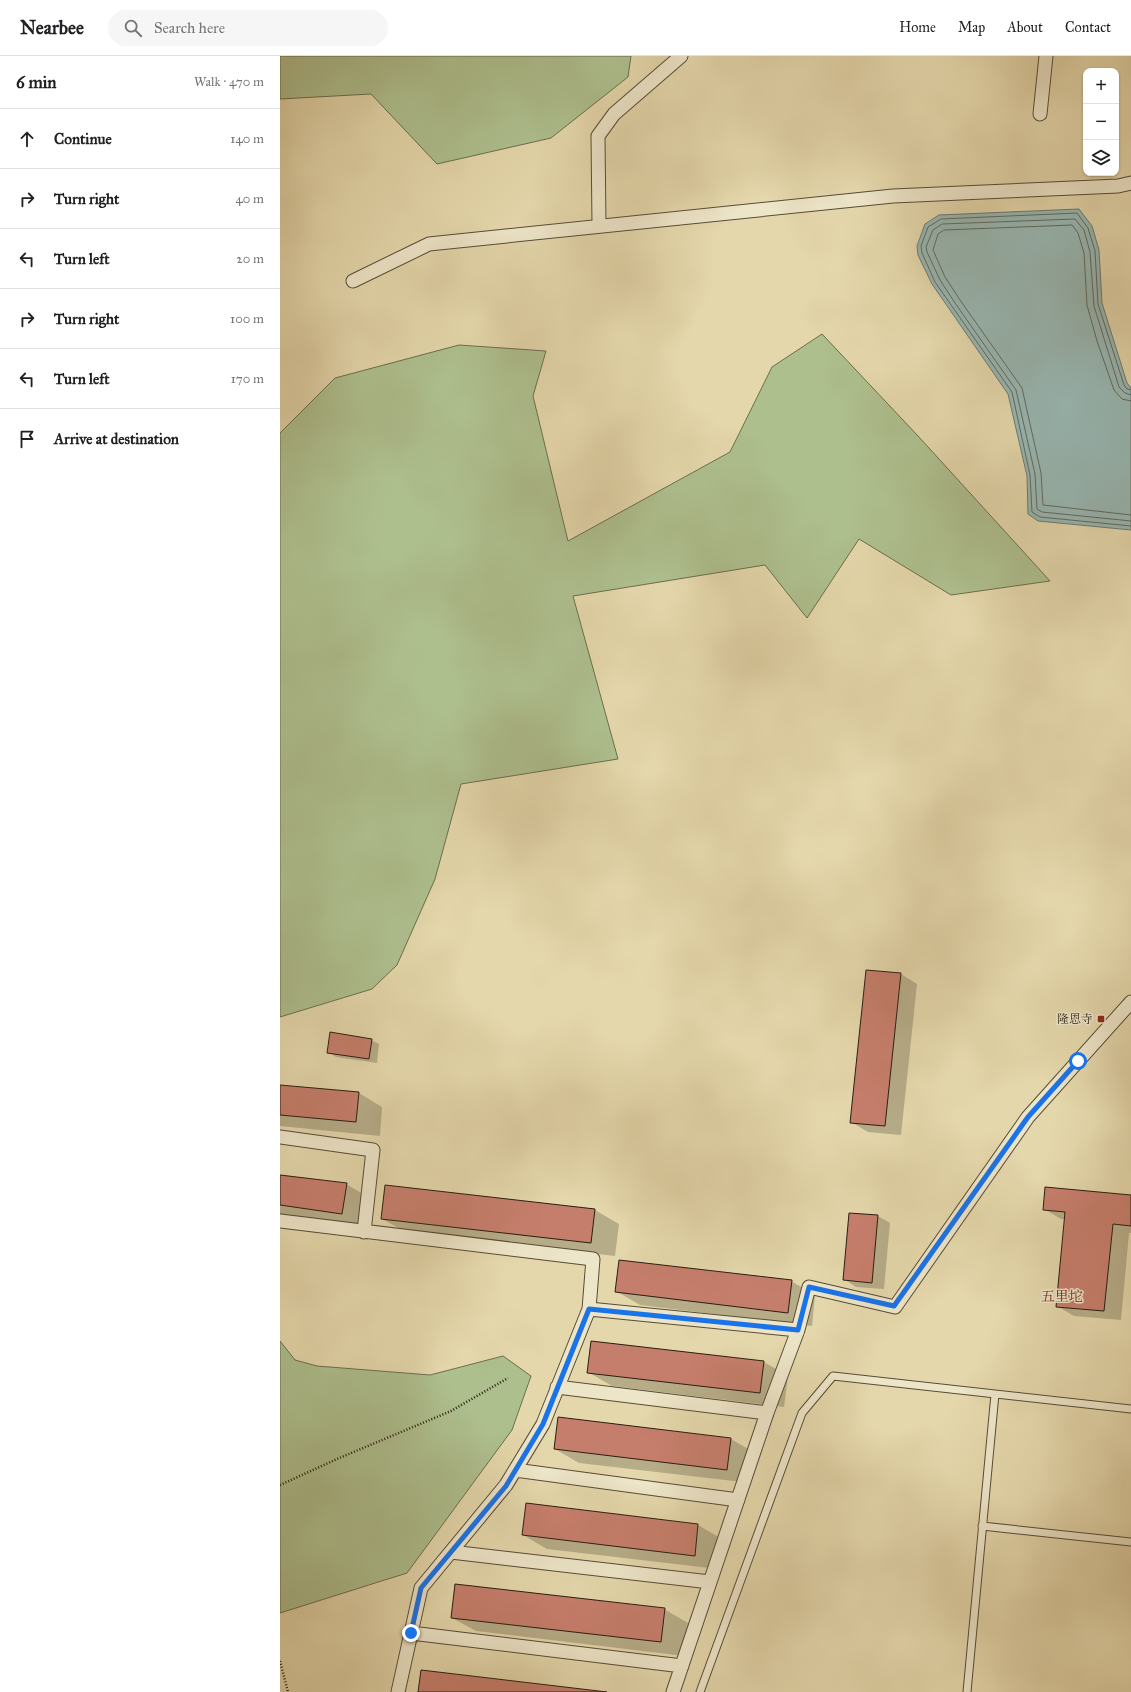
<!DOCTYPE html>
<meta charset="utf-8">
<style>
:root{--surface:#fff;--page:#f6f6f6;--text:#202124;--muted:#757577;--line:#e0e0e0}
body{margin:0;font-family:"IM FELL Great Primer","Noto Serif SC",serif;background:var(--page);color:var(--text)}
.controls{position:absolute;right:12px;top:12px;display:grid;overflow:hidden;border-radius:8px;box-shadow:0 1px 3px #0004}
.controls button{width:36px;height:36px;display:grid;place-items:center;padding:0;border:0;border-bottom:1px solid var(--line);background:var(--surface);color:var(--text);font:20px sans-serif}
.stop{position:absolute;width:12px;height:12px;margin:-9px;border:3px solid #1a73e8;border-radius:50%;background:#fff}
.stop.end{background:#1a73e8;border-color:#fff;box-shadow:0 1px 4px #0008}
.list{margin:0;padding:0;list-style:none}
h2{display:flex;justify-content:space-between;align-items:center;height:52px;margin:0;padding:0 16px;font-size:17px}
h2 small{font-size:13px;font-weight:400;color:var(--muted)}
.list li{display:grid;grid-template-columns:26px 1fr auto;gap:12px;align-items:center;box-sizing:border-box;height:60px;padding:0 16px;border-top:1px solid var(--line)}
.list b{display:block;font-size:15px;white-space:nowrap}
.list em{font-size:13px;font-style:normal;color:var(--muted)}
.icon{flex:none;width:22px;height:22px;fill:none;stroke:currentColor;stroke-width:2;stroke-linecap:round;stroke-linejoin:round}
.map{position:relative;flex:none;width:851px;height:1636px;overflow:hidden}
header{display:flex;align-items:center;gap:24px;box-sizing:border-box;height:56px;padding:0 20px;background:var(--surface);border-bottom:1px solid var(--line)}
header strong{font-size:19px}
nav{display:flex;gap:22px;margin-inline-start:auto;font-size:14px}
.search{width:280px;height:36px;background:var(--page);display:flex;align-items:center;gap:10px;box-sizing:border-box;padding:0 14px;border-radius:22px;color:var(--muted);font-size:15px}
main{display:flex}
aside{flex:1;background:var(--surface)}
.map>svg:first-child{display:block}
.green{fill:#aebf8e;stroke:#6c6e4f}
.water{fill:#98b7b2;stroke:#6c7a71}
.shadow{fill:#0003}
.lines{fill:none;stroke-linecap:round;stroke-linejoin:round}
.shore{stroke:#606a61;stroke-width:1}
.building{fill:#c67e6c;stroke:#291e10}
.lane-casing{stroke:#584c37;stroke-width:9}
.street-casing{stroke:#584c37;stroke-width:15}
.path{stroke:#291e10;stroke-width:2.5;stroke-dasharray:1 2;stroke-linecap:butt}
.lane{stroke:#ede5c8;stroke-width:7}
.street{stroke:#ede5c8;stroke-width:13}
.route{stroke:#1a73e8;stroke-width:5}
.poi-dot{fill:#8f2418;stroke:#ede5c8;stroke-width:1.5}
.labels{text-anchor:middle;stroke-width:3;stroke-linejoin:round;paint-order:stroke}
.poi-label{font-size:12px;fill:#291e10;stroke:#ede5c8;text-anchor:end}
.quarter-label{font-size:14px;fill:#7a1f14;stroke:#ede5c8}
</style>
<header>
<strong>Nearbee</strong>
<div class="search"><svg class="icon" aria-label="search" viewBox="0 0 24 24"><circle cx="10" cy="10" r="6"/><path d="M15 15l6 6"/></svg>Search here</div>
<nav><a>Home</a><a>Map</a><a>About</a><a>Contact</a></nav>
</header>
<main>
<aside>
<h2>6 min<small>Walk · 470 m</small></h2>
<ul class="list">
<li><svg class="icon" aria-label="ahead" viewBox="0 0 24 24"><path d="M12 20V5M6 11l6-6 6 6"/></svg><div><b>Continue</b></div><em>140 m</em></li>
<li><svg class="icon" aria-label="right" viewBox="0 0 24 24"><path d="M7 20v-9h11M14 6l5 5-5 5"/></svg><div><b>Turn right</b></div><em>40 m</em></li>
<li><svg class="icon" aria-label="left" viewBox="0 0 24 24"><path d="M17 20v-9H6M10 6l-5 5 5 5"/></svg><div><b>Turn left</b></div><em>20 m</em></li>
<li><svg class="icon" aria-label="right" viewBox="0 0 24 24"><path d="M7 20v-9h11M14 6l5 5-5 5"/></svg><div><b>Turn right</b></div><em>100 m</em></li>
<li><svg class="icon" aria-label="left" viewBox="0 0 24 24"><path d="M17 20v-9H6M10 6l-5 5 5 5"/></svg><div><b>Turn left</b></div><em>170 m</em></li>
<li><svg class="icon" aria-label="arrive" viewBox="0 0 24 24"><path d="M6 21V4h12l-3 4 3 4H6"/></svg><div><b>Arrive at destination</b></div></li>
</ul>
</aside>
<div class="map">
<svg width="851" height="1636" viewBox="0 0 851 1636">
<rect width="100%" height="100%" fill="#e4d7ab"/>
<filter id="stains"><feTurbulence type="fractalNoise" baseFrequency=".005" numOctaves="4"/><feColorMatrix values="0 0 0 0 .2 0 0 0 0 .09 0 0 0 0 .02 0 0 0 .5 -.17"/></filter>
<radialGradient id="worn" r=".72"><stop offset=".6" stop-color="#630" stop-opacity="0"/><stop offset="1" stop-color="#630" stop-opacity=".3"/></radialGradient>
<!-- green -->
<path class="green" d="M0,0H351L348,21L271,82L157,108L91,38L0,43Z
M542,278L639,381L770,525L671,539L579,483L527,562L485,509L293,540L338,703L181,728L155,823L117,909L92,933L0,961V377L55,322L179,289L266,295L253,340L288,485L450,396L492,311Z
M0,1285L15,1304L37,1310L150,1319L223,1300L251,1320L232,1374L127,1517L0,1557Z"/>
<!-- water -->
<path class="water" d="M799,153L812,170L819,194L822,247L847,327L851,332V474L758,465L748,458L747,420L728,338L652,228L638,199L637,190L645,168L659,159Z"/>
<!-- shadow -->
<path class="shadow" d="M621,918L637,928L621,1079L588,1076L571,1066Z
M91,984L99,988L97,1007L56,1001L48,996Z
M0,1030L79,1037L102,1051L100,1080L0,1070Z
M0,1120L66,1128L90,1142L86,1171L0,1159Z
M851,1140V1177H849L841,1264L794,1260L777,1250L786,1163H781L764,1153Z
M315,1154L339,1168L335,1200L126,1176L102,1163Z
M570,1158L598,1160L610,1167L604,1233L576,1231L564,1223Z
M511,1225L535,1239L532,1270L360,1249L336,1235Z
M484,1306L508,1320L504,1351L332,1330L308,1316Z
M451,1383L475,1397L471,1427L299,1407L275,1393Z
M246,1448L418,1469L442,1483L438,1513L267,1493L243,1479Z
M384,1553L408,1567L404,1600L196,1575L172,1562Z"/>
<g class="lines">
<!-- shore -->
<path class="shore" d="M851,334L847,333L844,329L818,248L815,195L808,172L797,157L661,163L648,171L641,190L642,197L655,226L732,336L750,419L752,456L760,461L851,470
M851,339L845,337L839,331L814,250L810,196L804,174L795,163L662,168L653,174L646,191L647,196L660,224L675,247L736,334L755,418L757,453L762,456L851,465
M851,345L842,343L834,334L817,285L807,249L804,197L798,177L792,169L664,174L658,178L653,194L665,221L680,244L742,332L761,417L763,449L851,459"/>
</g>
<!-- building -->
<path class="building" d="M586,914L621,917L605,1070L570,1067Z
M50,976L92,983L89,1003L47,997Z
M0,1029L79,1036L76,1066L0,1059Z
M0,1119L67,1127L62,1158L0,1149Z
M105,1129L315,1153L311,1187L101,1163Z
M765,1131L851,1139V1170L833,1168L824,1255L776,1251L785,1156L763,1154Z
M569,1157L598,1159L592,1227L563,1224Z
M339,1204L512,1224L508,1257L335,1236Z
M311,1285L484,1305L480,1337L307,1317Z
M278,1361L451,1382L447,1414L274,1393Z
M246,1447L418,1468L415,1500L242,1479Z
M175,1528L385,1552L381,1586L171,1562Z
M141,1614L327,1636H138Z"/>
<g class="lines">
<defs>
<path id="lane" d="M702,1470L851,1486
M420,1636L522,1357L553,1320L851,1353
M687,1636L715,1338"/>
<path id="street" d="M760,58L766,0
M319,170L318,80L334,58L401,0
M73,225L149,188L613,140L838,130L851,127
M0,1081L93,1094L84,1176
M0,1165L313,1203L309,1253L263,1368L226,1429L141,1532L118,1636
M309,1253L518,1274
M277,1331L487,1357
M235,1414L458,1444
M171,1496L430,1526
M131,1577L402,1610
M393,1636L487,1357L518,1274L529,1231L615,1251L748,1061L851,946"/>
</defs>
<!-- lane casing -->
<use href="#lane" class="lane-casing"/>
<!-- street casing -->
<use href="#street" class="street-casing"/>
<!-- path -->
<path class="path" d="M0,1429L57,1403L171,1355L228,1322
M0,1605L8,1636"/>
<!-- lane -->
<use href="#lane" class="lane"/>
<!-- street -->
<use href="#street" class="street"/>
</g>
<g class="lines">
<!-- route -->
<path class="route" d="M131,1577L141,1532L226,1430L263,1368L309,1253L518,1274L529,1231L614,1250L748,1061L798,1005"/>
</g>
<!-- markers -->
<rect class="poi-dot" x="817" y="959" width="8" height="8" rx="2"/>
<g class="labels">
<!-- poi labels -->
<g class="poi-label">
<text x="813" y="967">隆恩寺</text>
</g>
<!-- quarter labels -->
<g class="quarter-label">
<text x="782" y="1245">五里坨</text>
</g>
</g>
<rect width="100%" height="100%" filter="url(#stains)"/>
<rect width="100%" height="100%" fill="url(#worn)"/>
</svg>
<div class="controls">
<button>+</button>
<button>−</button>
<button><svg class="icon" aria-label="layers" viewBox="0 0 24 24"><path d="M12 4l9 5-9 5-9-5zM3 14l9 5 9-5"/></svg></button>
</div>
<div class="stop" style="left:798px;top:1005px"></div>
<div class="stop end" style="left:131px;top:1577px"></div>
</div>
</main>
